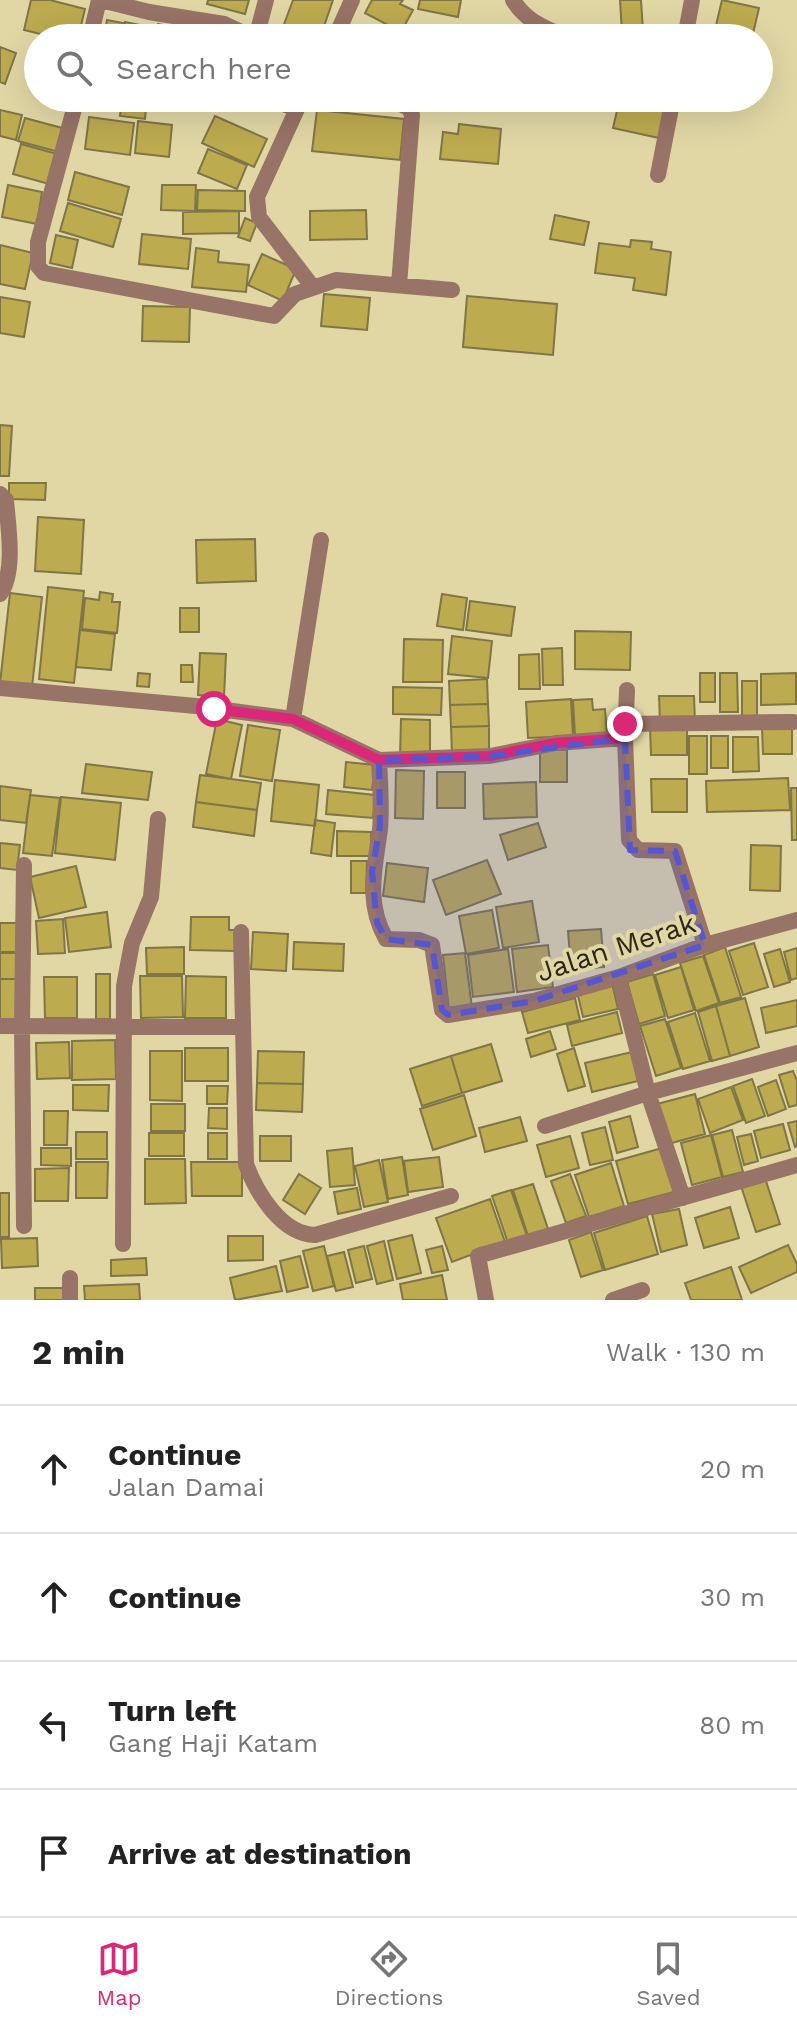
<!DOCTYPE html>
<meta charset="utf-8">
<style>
:root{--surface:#fff;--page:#f6f6f6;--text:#222;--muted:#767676;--line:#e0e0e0;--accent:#db2777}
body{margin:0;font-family:"Work Sans",sans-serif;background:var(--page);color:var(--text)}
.stop{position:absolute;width:24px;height:24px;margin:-18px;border:6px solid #db2777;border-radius:50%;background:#fff}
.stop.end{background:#db2777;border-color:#fff;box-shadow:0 2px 8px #0008}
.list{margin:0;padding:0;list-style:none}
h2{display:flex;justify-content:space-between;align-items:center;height:104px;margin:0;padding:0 32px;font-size:34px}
h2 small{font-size:26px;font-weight:400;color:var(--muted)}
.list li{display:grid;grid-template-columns:52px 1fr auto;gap:24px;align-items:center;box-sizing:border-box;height:128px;padding:0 32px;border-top:2px solid var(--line)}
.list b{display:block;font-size:30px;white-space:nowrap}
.list p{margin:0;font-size:26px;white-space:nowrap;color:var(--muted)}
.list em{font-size:26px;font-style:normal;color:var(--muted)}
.icon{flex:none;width:44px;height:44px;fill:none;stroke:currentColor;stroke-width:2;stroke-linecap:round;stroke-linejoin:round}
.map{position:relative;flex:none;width:797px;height:1300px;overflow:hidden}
.search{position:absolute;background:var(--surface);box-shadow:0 8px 32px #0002;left:24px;right:24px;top:24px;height:88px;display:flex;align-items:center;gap:20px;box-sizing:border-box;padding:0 28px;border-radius:44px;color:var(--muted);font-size:30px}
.sheet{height:616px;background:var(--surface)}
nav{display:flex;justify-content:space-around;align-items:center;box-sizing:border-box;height:112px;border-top:2px solid var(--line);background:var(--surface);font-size:22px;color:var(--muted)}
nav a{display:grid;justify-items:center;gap:4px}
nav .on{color:var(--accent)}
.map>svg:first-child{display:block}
.building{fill:#bdab50;stroke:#7f7547;stroke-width:2}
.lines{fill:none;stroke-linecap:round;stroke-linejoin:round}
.minor{stroke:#987367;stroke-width:16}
.route{stroke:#db2777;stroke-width:10}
.marked{fill:#5657ce;fill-opacity:0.2;stroke:#5657ce;stroke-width:6;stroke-dasharray:16 10;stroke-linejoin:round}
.labels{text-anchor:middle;stroke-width:8;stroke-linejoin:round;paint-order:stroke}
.street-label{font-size:28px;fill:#2c2815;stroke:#e1d7a5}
</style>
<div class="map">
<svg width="797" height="1300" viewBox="0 0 797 1300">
<rect width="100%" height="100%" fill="#e1d7a5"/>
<!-- building -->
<path class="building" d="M31,0H50L85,9L78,38H57L24,30Z
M208,0H249L245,14L207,4Z
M293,0H333L320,38L283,27Z
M372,0H403L400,4L413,10L401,32L365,13Z
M420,0H461L458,17L418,9Z
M620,0H641L643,31L622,33Z
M722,0L759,8L752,38H713Z
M107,20L123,23L120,38H104Z
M125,22L150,27L148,38H122Z
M202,23L238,38H196Z
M158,24L191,31L189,38H155Z
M0,47L16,53L5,84L0,82Z
M122,98H147L145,119L120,116Z
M254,98H294L288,113L253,101Z
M620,98H668L659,138L613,128Z
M0,110L22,115L16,140L0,136Z
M317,110L404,119L400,160L312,151Z
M215,116L267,139L254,167L202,143Z
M89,117L134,123L130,155L85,149Z
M25,118L66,129L59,152L18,141Z
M138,121L172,125L169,157L135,153Z
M459,124L501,129L498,164L440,159L443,132L458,134Z
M21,144L57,154L49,184L13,174Z
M208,149L247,165L237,189L198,173Z
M75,172L129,187L122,215L68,200Z
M8,185L42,192L37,224L2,217Z
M162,185H196L195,211L161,210Z
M198,190L245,191V211L197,210Z
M68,203L121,219L113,247L60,231Z
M366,210L367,239L310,240V211Z
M239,211V233L183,234V212Z
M555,215L589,222L584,245L550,239Z
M245,218L257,223L250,241L238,237Z
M142,234L191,239L188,269L139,264Z
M56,235L78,240L72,268L50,263Z
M631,240L652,242L651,249L671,252L666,295L633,290L635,278L595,273L599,243L630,247Z
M0,245L33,253L25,289L0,284Z
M196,248L219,251L218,262L249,265L246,292L192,287Z
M262,254L296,269L283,301L248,285Z
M324,294L370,298L367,330L321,326Z
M467,296L557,304L553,355L463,347Z
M0,297L30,302L24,337L0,333Z
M143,306L190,307L189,342L142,341Z
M0,425L12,426L9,476H0Z
M9,483H46L45,500L9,499Z
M38,517L84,520L81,574L35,571Z
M255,539L256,581L197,583L196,540Z
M48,587L84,591L74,683L39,679Z
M100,592L113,594L112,602H120L117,633L82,629L85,598L99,600Z
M10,593L42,597L32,687L0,683Z
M442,594L467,598L463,630L437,626Z
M470,601L515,607L511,636L466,630Z
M180,608H199V632H180Z
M80,630L115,634L111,670L76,667Z
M575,631L631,632L630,670L575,669Z
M452,636L492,641L488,678L448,674Z
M404,639L443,640L442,682H403Z
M562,648L563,685H543L542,649Z
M200,653L226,654L224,697L198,695Z
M539,654L540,689H519V655Z
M181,665H192L193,682H181Z
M138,673L150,674L149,687L137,686Z
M700,673H715V702H700Z
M720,673H737L738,712H720Z
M796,673V704L761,705V674Z
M487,679L488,704L450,705L449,681Z
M742,681H757V719H742Z
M393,687L442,688L441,715L393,714Z
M659,696H694L695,722H660Z
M571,699L573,736L528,738L526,702Z
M592,699L593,710L605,709L607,734L575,736L573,700Z
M488,704L489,726L451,727L450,705Z
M217,719L242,725L231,779L206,774Z
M401,719L430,720V757H400Z
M248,725L280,730L272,781L240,776Z
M489,726V753L452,754L451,727Z
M650,726H687V755H651Z
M762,728H792V754H763Z
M689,736H707V774H689Z
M711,736H728V768H711Z
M733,737H758L759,771L733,772Z
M540,750H567V782H540Z
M346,762L375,765L372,790L344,787Z
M86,764L152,772L148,800L82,793Z
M396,770L424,771L423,819L395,818Z
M437,772H465V808H437Z
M200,775L261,783L257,810L196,802Z
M788,778L790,810L707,812L706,781Z
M651,779H687V812H652Z
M275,780L319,785L315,826L271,821Z
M536,782L537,817L484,819L483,784Z
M0,786L31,790L26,823L0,820Z
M791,788H797V840H792Z
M328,790L375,795L373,818L326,814Z
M30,795L60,798L52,856L23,853Z
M61,797L121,803L115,860L55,853Z
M196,802L257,810L254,836L193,827Z
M315,820L335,823L331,856L311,853Z
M538,823L546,847L508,860L500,835Z
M337,831L371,832V856H337Z
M0,843L20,845L17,870L0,868Z
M751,845L781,846L780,891L750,890Z
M487,860L501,894L446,915L433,880Z
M351,861H367L366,893H351Z
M387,863L428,868L424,902L383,896Z
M76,866L86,907L39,918L30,877Z
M532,901L539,942L503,948L496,907Z
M492,910L499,948L466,954L459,916Z
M107,912L111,947L69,952L65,918Z
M191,917H229V930H236V951L190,950Z
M63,919L65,953L38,954L36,921Z
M0,923H18V952H0Z
M601,929L604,967L571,969L568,931Z
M253,932L288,934L286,971L251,969Z
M294,942L344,944L343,971L293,969Z
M754,943L768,987L743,995L729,951Z
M548,945L553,987L517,992L512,949Z
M184,947V974H147L146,948Z
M725,947L741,997L720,1003L704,955Z
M797,948V978L791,980L784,952Z
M508,949L514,992L473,997L468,955Z
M780,949L790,982L774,987L764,954Z
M0,953H17L18,979H0Z
M465,953L472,1008L449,1011L443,955Z
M703,956L719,1003L696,1011L680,963Z
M681,967L694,1010L668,1018L655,975Z
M96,974H110V1019H96Z
M653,974L665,1016L639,1024L627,982Z
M140,976H182L183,1017L141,1018Z
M186,976L226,977V1018H185Z
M44,977H77V1018H45Z
M0,979H18V1020H0Z
M612,983L618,1009L583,1017L577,992Z
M575,998L580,1020L528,1033L522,1012Z
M745,998L759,1047L730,1056L716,1006Z
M797,1000V1026L766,1033L761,1008Z
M716,1006L730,1056L712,1061L698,1012Z
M617,1012L622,1033L572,1046L567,1025Z
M695,1013L710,1061L683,1069L668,1022Z
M665,1019L681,1068L656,1076L640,1026Z
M550,1031L556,1049L531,1057L526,1039Z
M115,1040L116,1079L72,1080V1041Z
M69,1042L70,1078L37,1079L36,1043Z
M491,1044L502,1081L462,1093L451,1056Z
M185,1048H228V1081H185Z
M574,1048L585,1086L568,1091L557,1054Z
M150,1051H182V1101L150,1100Z
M258,1051L304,1052L303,1084L257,1083Z
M632,1052L638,1081L592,1092L585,1063Z
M451,1056L462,1093L422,1106L410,1069Z
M793,1071L797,1081V1105L789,1107L779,1075Z
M752,1079L765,1116L746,1123L733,1086Z
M776,1080L786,1109L768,1116L758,1087Z
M257,1083L303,1084L302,1112L256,1110Z
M73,1085H109L108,1111L73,1110Z
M207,1086H228L227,1104H207Z
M731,1087L743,1120L710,1133L698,1099Z
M695,1094L705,1134L668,1144L657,1104Z
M464,1095L476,1136L433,1150L420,1109Z
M151,1104H185V1131H151Z
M209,1108H227V1129L208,1128Z
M44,1111H68L67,1145H44Z
M630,1116L638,1147L617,1153L609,1122Z
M520,1117L527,1141L485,1152L479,1128Z
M797,1121V1146L795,1147L788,1123Z
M783,1124L790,1150L761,1158L754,1131Z
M605,1127L613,1160L590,1165L582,1133Z
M732,1130L743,1172L723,1177L712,1135Z
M76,1132H107V1159H76Z
M149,1133H184V1156H149Z
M208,1133H227V1159H208Z
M751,1134L758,1161L744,1165L737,1137Z
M711,1135L722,1177L692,1185L681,1143Z
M260,1136H291V1161H260Z
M570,1136L579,1168L546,1177L537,1145Z
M41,1148H71V1166L41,1165Z
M352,1148L355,1185L330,1187L327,1151Z
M662,1148L674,1192L628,1204L616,1161Z
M402,1157L408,1195L388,1199L382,1160Z
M439,1157L443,1187L408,1192L404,1161Z
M145,1159H185L186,1203L145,1204Z
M379,1160L388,1202L364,1207L355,1166Z
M76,1162H108L107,1198H76Z
M191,1162H242V1196H192Z
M611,1163L624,1206L589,1217L575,1175Z
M69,1168L68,1201H35V1169Z
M299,1174L321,1188L305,1214L283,1200Z
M570,1174L586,1216L566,1223L551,1181Z
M765,1178L780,1224L756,1232L741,1186Z
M533,1184L548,1229L528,1236L513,1190Z
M357,1188L361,1209L338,1214L334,1192Z
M511,1190L527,1236L508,1243L492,1196Z
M0,1193H9V1237H0Z
M490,1199L505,1242L452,1262L436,1218Z
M730,1207L739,1238L704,1248L695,1218Z
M679,1209L687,1245L661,1252L652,1214Z
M647,1216L658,1254L605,1270L594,1233Z
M591,1232L603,1270L581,1277L569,1240Z
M412,1235L421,1273L397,1279L388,1241Z
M228,1236H263V1260L228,1261Z
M37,1238L38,1266L2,1268L1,1239Z
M384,1241L393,1280L377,1284L367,1246Z
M788,1245L797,1264V1272L751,1293L739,1267Z
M324,1246L334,1286L313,1291L303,1251Z
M364,1246L372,1279L356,1283L348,1250Z
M442,1246L448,1270L432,1273L426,1250Z
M344,1252L353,1287L336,1291L327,1256Z
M300,1256L308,1287L287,1292L280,1261Z
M146,1258L147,1275L111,1276V1260Z
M276,1266L282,1291L235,1300L230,1278Z
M731,1267L742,1300H691L685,1283Z
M442,1275L447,1300H403L400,1284Z
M139,1284L140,1300H85L84,1286Z
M35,1288H69L68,1300H35Z"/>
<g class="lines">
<!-- minor -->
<path class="minor" d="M101,0L149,12L224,24L254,38
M513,0C526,22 546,28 568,38
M90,38L99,0
M256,38L266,0
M335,38L352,0
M685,38L692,0
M77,98L38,242V266L44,273L274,316L295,294L336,280L452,290
M302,98L257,197L259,217L312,286
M387,98L409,108L412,115L399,285
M658,175L673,98
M0,494L6,500C8,526 16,572 0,594
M0,688L196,706L293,719L379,760C380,782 382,807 380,829C375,868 365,902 386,939L419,940L432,945L442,1010L448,1015L534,1001L619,977L705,945L797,920
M627,690L625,738L629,840L638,850L675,851L705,945
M293,719L321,540
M625,724L793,722
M379,760L490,756L556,743L625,738
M24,865L22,1026L24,1226
M241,932L246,1164C256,1192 281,1234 315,1235L451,1196
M619,977L648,1093L683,1198
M0,1026L243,1027
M545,1126L648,1093L797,1053
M123,1244L124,986L132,943L151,897L158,819
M70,1278V1300
M486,1300L478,1256L481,1255L797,1165
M613,1300L642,1290"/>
</g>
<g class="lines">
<!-- route -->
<path class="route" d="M214,709L293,719L379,760L490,756L556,743L625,738V724"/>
</g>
<!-- marked area -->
<path class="marked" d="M625,738L630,850L675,851L705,945L534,1001L448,1015L442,1010L432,945L386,939L377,923L372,872L380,826L379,760L490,756Z"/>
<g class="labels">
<!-- street labels -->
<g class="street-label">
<text transform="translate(616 947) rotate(-18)" y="10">Jalan Merak</text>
</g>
</g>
</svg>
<div class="stop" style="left:214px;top:709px"></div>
<div class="stop end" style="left:625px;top:724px"></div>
<div class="search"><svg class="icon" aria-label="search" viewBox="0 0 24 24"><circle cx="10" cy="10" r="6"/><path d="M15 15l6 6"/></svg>Search here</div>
</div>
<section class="sheet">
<h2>2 min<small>Walk · 130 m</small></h2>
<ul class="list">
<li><svg class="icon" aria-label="ahead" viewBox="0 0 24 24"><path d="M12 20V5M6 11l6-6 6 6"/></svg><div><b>Continue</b><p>Jalan Damai</p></div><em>20 m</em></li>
<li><svg class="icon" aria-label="ahead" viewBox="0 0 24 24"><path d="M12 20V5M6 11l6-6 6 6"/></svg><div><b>Continue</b></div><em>30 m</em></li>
<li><svg class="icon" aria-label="left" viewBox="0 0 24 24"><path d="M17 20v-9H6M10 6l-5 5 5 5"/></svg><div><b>Turn left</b><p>Gang Haji Katam</p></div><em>80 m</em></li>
<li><svg class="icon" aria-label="arrive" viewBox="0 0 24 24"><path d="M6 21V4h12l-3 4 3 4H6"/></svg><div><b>Arrive at destination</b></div></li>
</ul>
</section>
<nav>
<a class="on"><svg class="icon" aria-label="map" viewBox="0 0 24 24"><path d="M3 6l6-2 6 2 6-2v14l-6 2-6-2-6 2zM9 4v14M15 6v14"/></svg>Map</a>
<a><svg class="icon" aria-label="directions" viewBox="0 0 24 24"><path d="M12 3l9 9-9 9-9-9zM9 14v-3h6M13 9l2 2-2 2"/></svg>Directions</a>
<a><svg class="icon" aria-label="saved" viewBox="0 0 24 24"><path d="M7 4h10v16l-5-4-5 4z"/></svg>Saved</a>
</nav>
